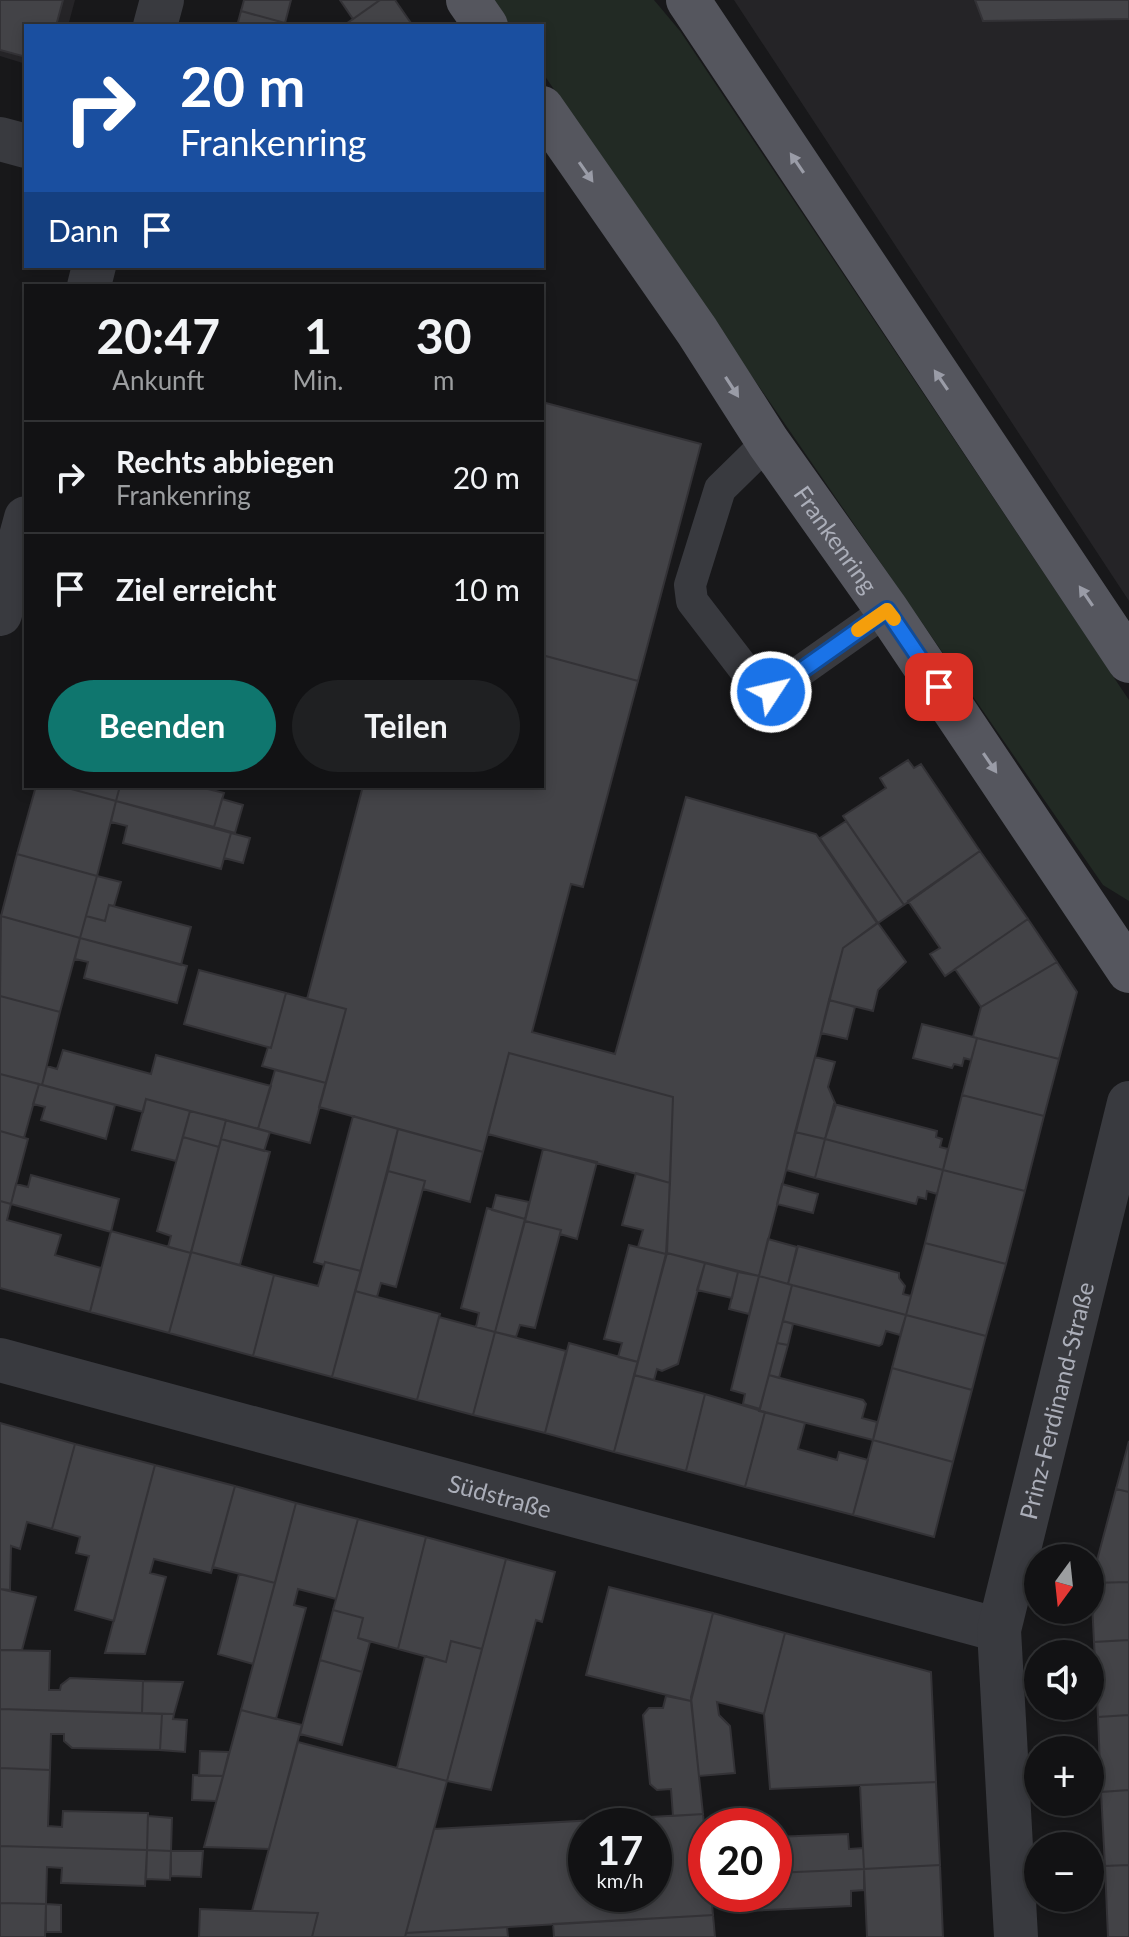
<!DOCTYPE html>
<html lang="de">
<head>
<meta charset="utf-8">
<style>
	:root { --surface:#121214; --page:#1f2022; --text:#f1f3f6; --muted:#9c9ea0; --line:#313234; --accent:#0f766e }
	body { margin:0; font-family:Lato,sans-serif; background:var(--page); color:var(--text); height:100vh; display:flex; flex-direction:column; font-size:30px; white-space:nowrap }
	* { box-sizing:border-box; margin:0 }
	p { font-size:26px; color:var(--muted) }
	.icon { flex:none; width:44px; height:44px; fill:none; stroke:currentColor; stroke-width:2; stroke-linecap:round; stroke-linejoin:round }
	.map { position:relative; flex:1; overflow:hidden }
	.side { position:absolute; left:24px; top:284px; width:520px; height:504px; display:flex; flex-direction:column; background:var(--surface); border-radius:0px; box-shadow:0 4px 12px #0003,0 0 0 2px var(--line) }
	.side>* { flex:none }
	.guide { position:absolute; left:24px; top:24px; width:520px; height:244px; border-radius:0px; box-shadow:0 4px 12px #0003,0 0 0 2px var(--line); background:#1a4fa0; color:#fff; overflow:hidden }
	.needle { width:52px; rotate:195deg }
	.controls { position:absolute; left:1024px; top:1544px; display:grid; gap:16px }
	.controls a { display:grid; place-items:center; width:80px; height:80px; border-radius:50%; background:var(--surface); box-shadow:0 4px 12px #0003,0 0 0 2px var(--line); font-size:40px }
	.speed { position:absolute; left:568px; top:1808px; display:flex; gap:16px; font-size:40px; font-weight:700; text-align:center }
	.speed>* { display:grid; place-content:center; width:104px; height:104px; border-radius:50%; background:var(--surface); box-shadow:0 4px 12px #0003,0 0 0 2px var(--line); line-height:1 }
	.speed small { font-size:20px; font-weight:400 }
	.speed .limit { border:12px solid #d22; background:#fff; color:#111 }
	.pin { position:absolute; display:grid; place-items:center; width:68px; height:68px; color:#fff; margin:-34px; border-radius:16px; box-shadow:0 4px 12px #0006 }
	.me { position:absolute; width:88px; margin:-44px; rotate:55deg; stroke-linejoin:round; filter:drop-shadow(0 0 6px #0008) }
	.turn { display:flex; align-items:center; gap:28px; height:168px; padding:0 24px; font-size:36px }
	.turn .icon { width:104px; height:104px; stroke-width:2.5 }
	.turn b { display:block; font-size:56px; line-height:68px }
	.then { display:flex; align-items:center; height:76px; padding:0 24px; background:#0003; gap:16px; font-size:30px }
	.eta { display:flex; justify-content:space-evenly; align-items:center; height:136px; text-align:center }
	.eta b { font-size:48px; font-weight:700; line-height:56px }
	.cta { display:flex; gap:16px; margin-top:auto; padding:16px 24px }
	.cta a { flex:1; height:92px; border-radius:48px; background:var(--accent); color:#fff; font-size:32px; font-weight:700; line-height:92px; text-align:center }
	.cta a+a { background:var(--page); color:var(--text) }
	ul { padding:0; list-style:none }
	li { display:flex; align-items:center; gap:24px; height:112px; padding:0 24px; border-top:2px solid var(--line) }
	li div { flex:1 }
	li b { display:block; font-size:30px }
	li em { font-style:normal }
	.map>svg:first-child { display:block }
</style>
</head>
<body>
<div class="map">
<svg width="1129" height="1937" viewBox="0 0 1129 1937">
	<rect width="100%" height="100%" fill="#18181a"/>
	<!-- built -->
	<path fill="#252427" d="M0 0H75L68 26H26V64L0 56Z
		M734 0H1129V601Z"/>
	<!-- green -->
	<path fill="#222a24" d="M492 0H654L680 31 1129 700V901L1103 885 542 72V26H510Z"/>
	<!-- building -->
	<path fill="#434347" stroke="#333236" stroke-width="2" fill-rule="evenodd" d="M0 0H63L56 26H26V57L0 50Z
		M244 0H291L285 23 241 11Z
		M340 0H380L353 19Z
		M380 0H395L413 26H343Z
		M975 0H1129V19L983 21Z
		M241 11 296 26H237Z
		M542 402 701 444 638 681 542 655Z
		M542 655 638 681 583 887 571 884 532 1032 615 1054 686 797 816 834 877 923 843 948 759 1276 667 1253 673 1097 509 1053 483 1152 319 1107 346 1009 307 999 363 786H542Z
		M908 760 914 768 921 764 980 851 904 905 843 816 886 788 880 778Z
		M36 786H60L116 801 97 876 17 854Z
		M60 786H120L116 801Z
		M120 786H196L224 793 214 827 116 801Z
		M222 799 243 805 235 833 214 827Z
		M116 801 231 833 221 869 123 843 127 826 111 822Z
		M846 821 904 905 878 923 820 838Z
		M231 833 250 838 243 863 224 858Z
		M980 851 1028 919 945 976 930 954 940 948 908 901Z
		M17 854 97 876 80 938 1 916Z
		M97 876 121 882 114 906 109 905 105 921 86 916Z
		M109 905 191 927 181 965 80 938 86 916 105 921Z
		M1 916 80 938 60 1012 0 996Z
		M1028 919 1057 962 981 1007 955 969Z
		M878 923 906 962 878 990 873 1011 829 1000 843 948Z
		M80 938 187 966 177 1003 84 978 88 962 75 959Z
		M1057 962 1077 992 1059 1059 973 1037 981 1007Z
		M199 970 286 993 271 1048 184 1024Z
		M286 993 346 1009 326 1083 262 1066 268 1047 271 1048Z
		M0 996 60 1012 42 1085 0 1074Z
		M829 1000 855 1007 847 1039 821 1033Z
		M922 1024 977 1038 971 1060 964 1058 962 1066 954 1064 952 1068 913 1058Z
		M977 1038 1059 1059 1044 1116 962 1095Z
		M63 1050 151 1074 156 1055 271 1086 258 1129 146 1099 143 1112 42 1085 47 1066 57 1069Z
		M509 1053 673 1097 670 1183 488 1134Z
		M815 1057 835 1062 828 1087 836 1105 825 1139 795 1132Z
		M275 1070 326 1083 310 1143 258 1129Z
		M0 1074 39 1084 24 1138 0 1131Z
		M39 1084 115 1105 106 1139 41 1120 45 1107 33 1104Z
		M962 1095 1044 1116 1025 1191 943 1170Z
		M146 1099 190 1111 176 1161 132 1150Z
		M834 1104 937 1131 936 1137 942 1139 940 1147 948 1149 943 1170 825 1139Z
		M190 1111 226 1120 219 1147 183 1137Z
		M353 1116 398 1129 361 1271 325 1262 324 1265 314 1262Z
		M226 1120 270 1132 264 1151 221 1139Z
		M398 1129 483 1152 470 1202 423 1189 425 1181 388 1171Z
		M0 1131 28 1139 11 1204 0 1201Z
		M795 1132 825 1139 815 1178 786 1170Z
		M183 1137 219 1147 191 1253 168 1247 171 1236 157 1231Z
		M221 1139 270 1152 240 1265 191 1252Z
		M825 1139 943 1170 937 1194 927 1191 926 1199 918 1197 916 1204 815 1178Z
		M543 1149 597 1162 577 1239 560 1234 561 1230 525 1221Z
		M943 1170 1025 1191 1006 1264 925 1243Z
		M388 1171 425 1181 396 1287 381 1283 377 1297 355 1291Z
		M636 1173 670 1183 666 1254 638 1247 643 1230 622 1225Z
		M31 1175 119 1199 111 1232 11 1204 16 1184 28 1187Z
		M782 1184 818 1194 813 1213 777 1204Z
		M496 1195 529 1202 525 1219 492 1210Z
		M0 1201 11 1204 7 1220 61 1235 55 1255 101 1268 90 1312 0 1288Z
		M487 1208 525 1219 495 1332 476 1327 479 1313 461 1308Z
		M525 1221 561 1230 535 1328 520 1325 516 1337 495 1332Z
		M111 1231 191 1253 169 1333 90 1312Z
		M768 1239 797 1247 788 1284 759 1276Z
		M925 1243 1006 1264 986 1336 906 1315Z
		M629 1245 666 1254 638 1362 618 1357 622 1343 604 1339Z
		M798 1246 899 1273V1278L905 1286 903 1294 911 1296 906 1315 788 1284Z
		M191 1252 274 1275 253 1356 169 1333Z
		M667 1253 705 1263 678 1364 662 1371 657 1369 654 1380 634 1375Z
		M325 1262 361 1271 332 1377 253 1356 274 1275 318 1286Z
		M705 1263 738 1272 732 1298 697 1290Z
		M738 1272 759 1276 749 1314 729 1309Z
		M759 1276 792 1285 760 1409 743 1404 745 1394 731 1390Z
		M792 1285 906 1315 900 1335 886 1331 882 1344 879 1346 783 1321Z
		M355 1291 440 1314 417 1400 332 1377Z
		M906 1315 986 1336 972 1390 892 1368Z
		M439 1317 495 1332 473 1415 417 1400Z
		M783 1321 793 1324 788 1345 777 1343Z
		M495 1332 566 1351 545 1433 473 1415Z
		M569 1343 638 1362 614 1452 545 1433Z
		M777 1343 788 1345 779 1378 769 1375Z
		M892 1368 972 1390 953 1462 873 1440Z
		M634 1375 705 1394 686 1471 614 1452Z
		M769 1375 863 1400 866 1404 862 1418 877 1422 873 1440 759 1411Z
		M705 1394 765 1412 745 1487 686 1471Z
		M765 1412 805 1423 798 1449 837 1460 839 1452 868 1460 853 1515 745 1487Z
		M0 1423 75 1444 52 1529 27 1522 20 1549 11 1546 10 1590 0 1589Z
		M873 1440 953 1462 934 1537 853 1515Z
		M1129 1441V1492L1116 1489Z
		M75 1444 155 1465 114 1621 75 1610 89 1556 76 1553 80 1537 52 1529Z
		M155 1465 235 1486 211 1573 154 1559 150 1573 166 1577 145 1654 105 1653Z
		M235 1486 296 1503 275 1583 213 1567Z
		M1116 1489 1129 1492V1582L1091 1583Z
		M296 1503 358 1519 336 1599 298 1589 294 1605 306 1608 276 1719 241 1710Z
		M358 1519 426 1537 398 1649 358 1638 363 1618 333 1610Z
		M426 1537 506 1559 482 1649 451 1641 446 1662 398 1649Z
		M506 1559 555 1572 542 1622 536 1620 491 1790 447 1781Z
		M239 1574 275 1583 253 1664 218 1654Z
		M1129 1582V1640L1094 1642 1091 1583Z
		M609 1587 713 1613 691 1701 586 1675Z
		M0 1589 36 1597 22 1650H0Z
		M333 1610 363 1618 358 1638 370 1642 362 1672 320 1660Z
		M713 1613 785 1633 764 1714 717 1702 719 1715 730 1726 735 1773 699 1776 691 1697Z
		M785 1633 931 1672 936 1782 770 1789 764 1714Z
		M1129 1640V1715L1098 1717 1094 1642Z
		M451 1641 482 1649 447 1781 397 1768 425 1656 446 1662Z
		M0 1650 50 1651 49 1690H60L61 1685 70 1678 143 1681 142 1713 0 1709Z
		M320 1660 362 1672 342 1745 300 1734Z
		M143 1681 183 1682 174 1714 142 1713Z
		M666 1696 691 1701 703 1814 673 1816 671 1789 657 1790 650 1784 643 1715 649 1708H663Z
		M0 1709 162 1714 160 1750 72 1748 64 1741V1734H51L50 1770 0 1768Z
		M241 1710 302 1725 269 1849 204 1847Z
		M162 1714H174L173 1719 187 1720 185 1752 160 1750Z
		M1129 1715V1790L1101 1792 1098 1717Z
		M298 1742 447 1781 405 1937H312L318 1913 252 1911Z
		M200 1751 229 1752 223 1776H199Z
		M0 1768 50 1770 48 1826 62 1827 63 1811 148 1813 147 1850 0 1846Z
		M193 1775 223 1776 216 1801 192 1800Z
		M936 1782 940 1865 864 1869 860 1785Z
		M1129 1790V1865L1105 1866 1101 1792Z
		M703 1814 706 1847V1894H711L713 1915 406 1933 434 1829ZM586 1826H654V1894H586Z
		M148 1816 172 1818 171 1851 147 1850Z
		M848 1834 849 1849 863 1848 864 1869 774 1873V1837Z
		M0 1846 147 1850 145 1886 61 1883 62 1868 47 1867 46 1904 0 1903Z
		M147 1850 171 1851 170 1880 146 1879Z
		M171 1851H203L201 1877 171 1876Z
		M940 1865 943 1937H867L864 1869Z
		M1129 1865V1937H1108L1105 1866Z
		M864 1869V1890L851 1891V1906L749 1911 748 1894H774V1873Z
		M711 1894H748V1898L711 1899Z
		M0 1903 46 1904 45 1937H0Z
		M46 1904 61 1905V1932H46Z
		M200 1909 252 1911 318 1913 312 1937H199Z
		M713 1915 715 1937H554L553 1924Z
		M507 1927 508 1937H405L406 1933Z"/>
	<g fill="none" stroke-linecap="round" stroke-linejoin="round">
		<!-- lane -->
		<path stroke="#393a3f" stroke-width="32" d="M768 442 720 489 690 585 692 601 761 691 771 692 887 610"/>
		<!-- street -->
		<g stroke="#393a3f" stroke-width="44">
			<path d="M155 26 162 0"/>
			<path d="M0 139 26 146"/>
			<path d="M89 286 94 266"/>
			<path d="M0 614 26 518"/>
			<path id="s1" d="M0 1360 999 1630"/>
			<path id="s2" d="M1016 1937 999 1630 1129 1103"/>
		</g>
		<!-- primary -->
		<g stroke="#55565e" stroke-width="44">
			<path d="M468 0 486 26"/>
			<path d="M688 0 1129 661"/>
			<path id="s3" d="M542 108 697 331 768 442 887 610 1129 971"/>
		</g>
	</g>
	<!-- one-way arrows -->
	<defs><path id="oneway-solid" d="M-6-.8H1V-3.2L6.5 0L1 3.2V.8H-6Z" transform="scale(2)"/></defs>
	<g fill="#9a9ca7">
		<use href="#oneway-solid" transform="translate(797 163) rotate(-124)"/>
		<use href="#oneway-solid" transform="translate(586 172) rotate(55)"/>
		<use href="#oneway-solid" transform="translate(941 380) rotate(-124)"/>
		<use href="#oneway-solid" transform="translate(732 387) rotate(57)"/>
		<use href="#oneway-solid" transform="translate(1086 596) rotate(-124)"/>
		<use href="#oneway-solid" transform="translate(990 763) rotate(56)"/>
	</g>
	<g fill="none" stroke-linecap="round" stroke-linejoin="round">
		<!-- route casing -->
		<g stroke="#114b97" stroke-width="20">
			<path id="route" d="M771 692 887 610 939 687"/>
		</g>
		<!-- route -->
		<use href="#route" stroke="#1a73e8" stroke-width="14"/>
		<!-- slow -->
		<path stroke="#f59e0b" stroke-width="14" d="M858 630 887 610 894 619"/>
	</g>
	<g text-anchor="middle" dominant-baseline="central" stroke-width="8" stroke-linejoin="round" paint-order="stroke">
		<!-- street labels -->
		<g font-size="24" fill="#abaeb9" stroke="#131315">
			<text stroke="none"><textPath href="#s3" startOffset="522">Frankenring</textPath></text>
			<text stroke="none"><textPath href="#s2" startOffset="544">Prinz-Ferdinand-Straße</textPath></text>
			<text stroke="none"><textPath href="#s1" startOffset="518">Südstraße</textPath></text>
		</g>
	</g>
</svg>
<div class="controls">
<a><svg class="needle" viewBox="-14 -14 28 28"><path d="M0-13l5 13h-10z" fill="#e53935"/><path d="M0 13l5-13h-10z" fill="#9c9ea0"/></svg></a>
<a><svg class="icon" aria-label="sound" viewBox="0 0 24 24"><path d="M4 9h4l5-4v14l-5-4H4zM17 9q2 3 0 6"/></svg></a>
<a>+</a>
<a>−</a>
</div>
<div class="speed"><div>17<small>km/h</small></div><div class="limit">20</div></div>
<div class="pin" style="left:939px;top:687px;background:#d93025"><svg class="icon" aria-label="arrive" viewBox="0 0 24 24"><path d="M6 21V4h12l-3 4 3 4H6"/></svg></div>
<svg class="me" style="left:771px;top:692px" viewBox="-20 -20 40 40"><circle r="17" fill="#1a73e8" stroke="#fff" stroke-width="3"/><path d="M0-11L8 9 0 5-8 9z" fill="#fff"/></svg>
<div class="guide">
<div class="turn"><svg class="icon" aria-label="right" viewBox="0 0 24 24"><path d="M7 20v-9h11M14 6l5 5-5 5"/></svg><div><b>20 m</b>Frankenring</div></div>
<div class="then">Dann<svg class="icon" aria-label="arrive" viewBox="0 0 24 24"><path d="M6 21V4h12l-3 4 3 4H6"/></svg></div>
</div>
<section class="side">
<div class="eta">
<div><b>20:47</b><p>Ankunft</p></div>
<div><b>1</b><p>Min.</p></div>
<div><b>30</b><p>m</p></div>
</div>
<ul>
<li><svg class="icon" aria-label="right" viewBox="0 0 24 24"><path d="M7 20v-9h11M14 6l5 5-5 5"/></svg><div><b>Rechts abbiegen</b><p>Frankenring</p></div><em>20 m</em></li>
<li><svg class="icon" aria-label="arrive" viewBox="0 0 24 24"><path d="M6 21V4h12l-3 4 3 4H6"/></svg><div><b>Ziel erreicht</b></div><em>10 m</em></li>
</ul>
<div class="cta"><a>Beenden</a><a>Teilen</a></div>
</section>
</div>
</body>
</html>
